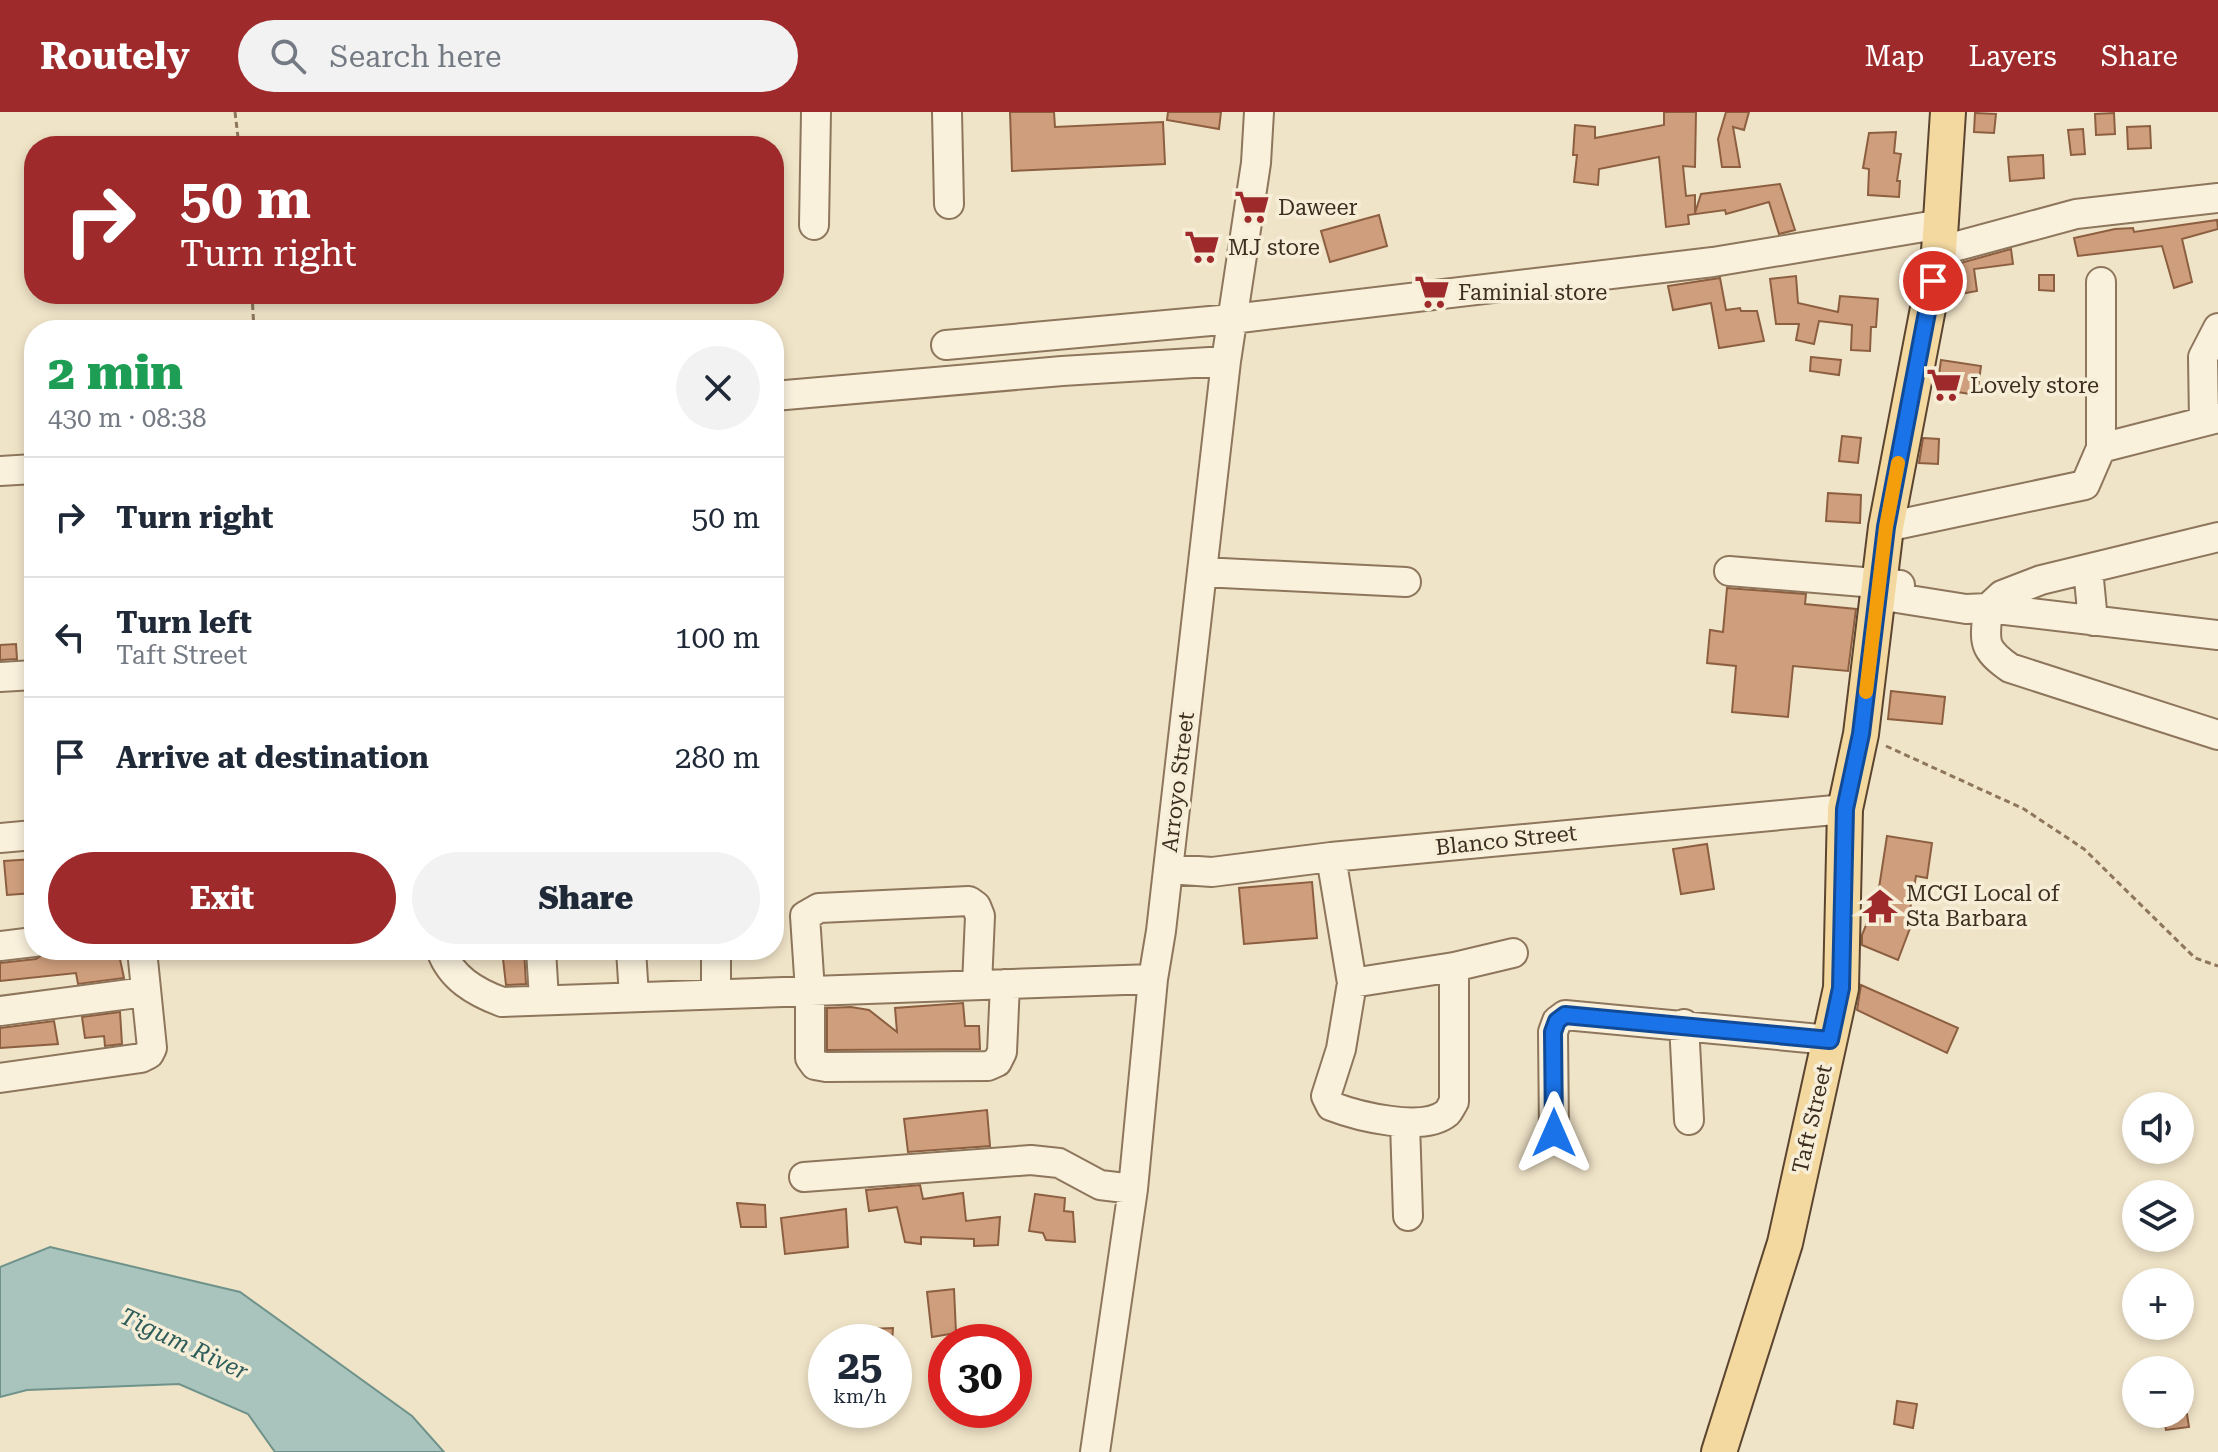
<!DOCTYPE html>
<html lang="en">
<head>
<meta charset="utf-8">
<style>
	:root { --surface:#fff; --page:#f2f2f3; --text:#1f2937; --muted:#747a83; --line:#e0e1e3; --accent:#9e2a2b }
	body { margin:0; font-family:"Roboto Serif",serif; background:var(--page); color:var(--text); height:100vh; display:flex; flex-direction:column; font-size:30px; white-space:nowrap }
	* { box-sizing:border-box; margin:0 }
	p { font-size:26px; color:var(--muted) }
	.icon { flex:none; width:44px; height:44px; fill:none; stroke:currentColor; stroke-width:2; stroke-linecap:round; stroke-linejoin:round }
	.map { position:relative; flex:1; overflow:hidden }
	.drawer { position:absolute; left:24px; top:208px; width:760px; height:640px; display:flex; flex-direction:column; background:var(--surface); border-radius:32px; box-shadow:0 4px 12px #0003 }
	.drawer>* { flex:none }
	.hud { position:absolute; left:24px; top:24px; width:760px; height:168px; border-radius:32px; box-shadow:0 4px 12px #0003; background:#9e2a2b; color:#fff; overflow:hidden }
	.controls { position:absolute; left:2122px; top:980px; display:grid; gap:16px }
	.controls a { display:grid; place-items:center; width:72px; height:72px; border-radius:50%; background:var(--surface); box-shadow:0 4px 12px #0003; font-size:40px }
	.speed { position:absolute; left:808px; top:1212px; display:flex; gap:16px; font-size:40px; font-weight:700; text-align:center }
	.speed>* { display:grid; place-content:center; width:104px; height:104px; border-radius:50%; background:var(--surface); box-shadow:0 4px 12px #0003; line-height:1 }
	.speed small { font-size:20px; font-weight:400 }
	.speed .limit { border:12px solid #d22; background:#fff; color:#111 }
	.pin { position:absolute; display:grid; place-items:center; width:68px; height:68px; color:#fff; margin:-34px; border:4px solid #fff; border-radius:50%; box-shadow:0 2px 8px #0007 }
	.me { position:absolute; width:88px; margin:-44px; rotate:0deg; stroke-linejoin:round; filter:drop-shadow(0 0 6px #0008) }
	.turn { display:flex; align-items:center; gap:28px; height:168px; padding:0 24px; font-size:36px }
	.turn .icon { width:104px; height:104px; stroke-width:2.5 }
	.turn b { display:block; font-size:56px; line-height:68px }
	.round { display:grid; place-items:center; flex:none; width:84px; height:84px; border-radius:42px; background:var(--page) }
	.summary { display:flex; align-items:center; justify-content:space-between; height:136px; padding:0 24px }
	h1 { font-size:48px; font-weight:800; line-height:60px; color:#1e9e55 }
	.cta { display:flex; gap:16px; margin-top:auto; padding:16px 24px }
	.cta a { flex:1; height:92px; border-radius:48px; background:var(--accent); color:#fff; font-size:32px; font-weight:800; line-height:92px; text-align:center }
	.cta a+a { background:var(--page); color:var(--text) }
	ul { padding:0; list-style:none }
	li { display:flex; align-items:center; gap:24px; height:120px; padding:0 24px; border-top:2px solid var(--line) }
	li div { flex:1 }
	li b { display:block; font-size:30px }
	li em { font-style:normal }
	header { display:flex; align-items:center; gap:48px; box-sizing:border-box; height:112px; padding:0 40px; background:var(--accent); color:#fff }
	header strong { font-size:38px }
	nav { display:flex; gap:44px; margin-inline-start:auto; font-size:28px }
	.search { width:560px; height:72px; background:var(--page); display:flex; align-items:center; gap:20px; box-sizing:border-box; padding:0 28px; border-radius:44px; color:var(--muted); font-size:30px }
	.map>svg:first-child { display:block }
</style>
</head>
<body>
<header>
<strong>Routely</strong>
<div class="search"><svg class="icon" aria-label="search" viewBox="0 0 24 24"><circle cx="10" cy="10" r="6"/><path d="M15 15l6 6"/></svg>Search here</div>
<nav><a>Map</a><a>Layers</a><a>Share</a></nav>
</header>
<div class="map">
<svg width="2218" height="1340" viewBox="0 0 2218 1340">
	<rect width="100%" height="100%" fill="#f0e4c8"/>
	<!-- water -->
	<path fill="#a9c4bc" stroke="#6f938a" stroke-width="2" d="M50 1135 240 1180 412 1304 444 1340H275L248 1302 179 1272 27 1278 0 1285V1155Z"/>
	<!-- building -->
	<path fill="#cf9f7d" stroke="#8d5f41" stroke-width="2" d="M1010 0H1054L1055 15 1163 10 1165 52 1012 59Z
		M1168 0H1221L1219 17 1167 8Z
		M1664 0H1696L1695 55 1683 54 1686 84 1695 83V101L1701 82 1780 72 1795 118 1779 122 1769 90 1726 102 1725 98 1688 103 1689 112 1666 115 1659 45 1599 57 1598 73 1574 70 1577 43H1573L1575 13 1595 15V26L1664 13Z
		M1726 0H1749L1744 18 1733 15 1740 55H1722L1718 27Z
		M1975 1 1996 2 1994 21 1974 20Z
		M2114 1 2115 22 2096 23 2095 2Z
		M2150 14 2151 36 2128 37 2127 15Z
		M2083 17 2085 42 2071 43 2068 18Z
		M1896 20 1894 41 1901 42 1897 69H1900L1899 85 1868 83 1869 57 1863 56 1869 21Z
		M2043 43 2044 66 2010 69 2008 45Z
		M1379 103 1387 134 1330 150 1321 119Z
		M2217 108 2218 117 2182 127 2192 170 2174 176 2162 134 2078 144 2074 126 2115 117 2133 116 2134 120Z
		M2011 137 2013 152 1974 157 1977 179 1960 182 1957 152Z
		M2039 163H2054V179L2039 178Z
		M1796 164 1798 191 1838 200 1840 184 1878 187 1876 215H1871L1870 239 1851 238 1852 213 1819 209 1814 232 1796 228 1799 212H1776L1770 167Z
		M1720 166 1726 198 1740 196 1741 199H1757L1764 229 1719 236 1711 191 1673 198 1668 174Z
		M1811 245 1841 248 1839 263 1810 259Z
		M1941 248 1981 254 1977 283 1937 277Z
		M1842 324 1861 326 1858 351 1839 349Z
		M1923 326 1939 327 1938 352 1919 351Z
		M1828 381 1861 383 1860 411 1826 409Z
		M1727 476 1806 482 1805 492 1856 497 1848 559 1793 554 1788 605 1732 600 1736 554 1707 551 1710 518 1723 520Z
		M16 532 17 547 0 548V533Z
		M1891 579 1945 585 1942 612 1888 607Z
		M1887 724 1932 731 1927 766 1916 764 1907 815 1910 816 1898 848 1862 833V823L1871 801 1875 802Z
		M1707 732 1714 777 1681 782 1673 737Z
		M34 747V781L7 783 4 749Z
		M1312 770 1317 826 1244 832 1239 776Z
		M93 838H118L124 866 78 872 76 861 0 869V851L36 847 47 840 55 839 56 842Z
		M502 838H524L526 872 506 873Z
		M1861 873 1958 916 1947 941 1857 898Z
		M963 891 965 914H979L980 937 827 938V896L851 895 869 898 897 920 895 896Z
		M120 900 122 932 105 934 104 924 85 926 82 905Z
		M54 909 58 932 0 936V916Z
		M987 998 990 1034 908 1040 904 1007Z
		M920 1073 923 1087 963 1081 966 1109 1000 1105 998 1133 974 1134V1127L921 1125V1132L905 1130 897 1095 869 1099 866 1078Z
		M1035 1082 1065 1086 1064 1099 1073 1100 1075 1130 1046 1128 1043 1121 1029 1119Z
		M737 1091 765 1093 766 1115H741Z
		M846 1097 848 1135 785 1142 781 1106Z
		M954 1177 956 1221 932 1225 927 1180Z
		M893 1216 892 1230H842L841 1218Z
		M1897 1289 1917 1292 1913 1316 1894 1312Z
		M2163 1302H2187L2189 1315 2166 1318Z"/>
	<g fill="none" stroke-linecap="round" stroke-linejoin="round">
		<!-- minor casing -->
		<g stroke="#8d765c" stroke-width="32">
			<path id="minor" d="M947 0 949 92
				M814 113 816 0
				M1939 139 2076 102 2218 86
				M946 233 1232 207 1713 150 1942 112
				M774 284 1062 259 1226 249
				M2204 309 2203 245 2218 216
				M2101 336V170
				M0 359 34 357
				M1886 415 2085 373 2101 336 2218 306
				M2218 425 2041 468 2002 483 1988 496C1985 529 1981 536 2010 556L2218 623
				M2088 457 2093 509
				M1729 459 1900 473
				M1202 460 1406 470
				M1878 483 1966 497 1988 496 2218 523
				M0 565 34 563
				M0 726 34 723
				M1331 745 1352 871 1341 937 1326 984 1331 994C1357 1004 1423 1021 1447 1001 1450 998 1451 994 1454 990V855
				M1168 757 1212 760 1331 745 1845 697
				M0 834 34 830
				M441 838C451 866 475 880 502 890L1153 867
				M541 838 544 887
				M631 838 634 884
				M1352 871 1454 855 1513 841
				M977 873 980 804 976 794 969 789 819 796 805 804 810 879V946L815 953 826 955 988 954 997 950 1002 940 1005 872
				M716 882V838
				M0 899 145 880
				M1684 912 1689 1008
				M0 966 141 946 149 942 152 936 142 838
				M1405 1011 1408 1104
				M1554 1021 1553 920 1557 909 1565 903 1830 928
				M804 1065 1031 1048 1059 1051 1100 1073 1133 1077
				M1095 1340 1133 1077 1153 867 1161 819 1226 249 1256 51 1259 0"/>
		</g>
		<!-- major casing -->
		<g stroke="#5b4430" stroke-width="38">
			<path id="major" d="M1719 1340 1785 1131 1841 876 1845 697 1861 622 1886 415 1939 139 1948 0"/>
		</g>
		<!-- path -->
		<path stroke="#8d765c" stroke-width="3" stroke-dasharray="6 4" stroke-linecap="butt" d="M235 0 239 34
			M252 182 254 218
			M1886 634 2024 697 2084 737 2195 846 2218 854"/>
		<!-- minor -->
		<use href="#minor" stroke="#faf1dc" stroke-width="28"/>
		<!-- major -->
		<use href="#major" stroke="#f3d9a0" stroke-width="34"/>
	</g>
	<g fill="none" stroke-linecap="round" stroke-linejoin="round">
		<!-- route casing -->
		<g stroke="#114b97" stroke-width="20">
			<path id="route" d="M1554 1021 1553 920 1557 909 1565 903 1830 928 1841 876 1845 697 1861 622 1886 415 1933 169"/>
		</g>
		<!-- route -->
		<use href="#route" stroke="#1a73e8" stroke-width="14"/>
		<!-- slow -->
		<path stroke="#f59e0b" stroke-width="14" d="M1866 580 1886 415 1898 351"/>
	</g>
	<!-- icons -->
	<defs>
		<g id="supermarket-bare" transform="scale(2.76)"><path d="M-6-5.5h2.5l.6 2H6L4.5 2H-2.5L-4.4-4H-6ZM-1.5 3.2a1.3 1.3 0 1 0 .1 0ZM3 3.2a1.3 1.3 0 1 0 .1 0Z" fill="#9e2a2b" stroke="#f7eed8" stroke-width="2.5" paint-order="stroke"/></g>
		<g id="temple-bare" transform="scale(2.76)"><path d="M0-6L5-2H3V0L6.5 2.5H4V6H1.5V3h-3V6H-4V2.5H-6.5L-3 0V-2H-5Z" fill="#9e2a2b" stroke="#f7eed8" stroke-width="2.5" paint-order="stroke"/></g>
	</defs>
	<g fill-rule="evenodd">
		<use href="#supermarket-bare" x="1252" y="95"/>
		<use href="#supermarket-bare" x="1202" y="135"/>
		<use href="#supermarket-bare" x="1432" y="180"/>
		<use href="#supermarket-bare" x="1944" y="273"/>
		<use href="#temple-bare" x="1880" y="794"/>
	</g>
	<g text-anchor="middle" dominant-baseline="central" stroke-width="7" stroke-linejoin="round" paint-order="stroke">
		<!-- poi labels -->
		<g font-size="22" fill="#3d2e20" stroke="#f7eed8" text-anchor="start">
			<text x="1278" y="95">Daweer</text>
			<text x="1228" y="135">MJ store</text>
			<text x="1458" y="180">Faminial store</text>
			<text x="1970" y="273">Lovely store</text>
			<text x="1906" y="781">MCGI Local of<tspan x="1906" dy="25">Sta Barbara</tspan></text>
		</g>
		<!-- street labels -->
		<g font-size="22" fill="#3d2e20" stroke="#f7eed8">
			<text transform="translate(1178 670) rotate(-83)">Arroyo Street</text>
			<text transform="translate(1506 728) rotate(-6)">Blanco Street</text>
			<text transform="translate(1812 1007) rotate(-77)">Taft Street</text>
		</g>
		<!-- water labels -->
		<g font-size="24" font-style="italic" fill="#2f5d5a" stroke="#f7eed8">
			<text transform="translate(184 1232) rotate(25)">Tigum River</text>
		</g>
	</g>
</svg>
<div class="controls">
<a><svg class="icon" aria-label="sound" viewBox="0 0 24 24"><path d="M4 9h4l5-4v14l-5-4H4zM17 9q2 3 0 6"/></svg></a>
<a><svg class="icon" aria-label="layers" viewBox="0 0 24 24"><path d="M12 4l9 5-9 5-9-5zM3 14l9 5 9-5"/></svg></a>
<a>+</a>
<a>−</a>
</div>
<div class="speed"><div>25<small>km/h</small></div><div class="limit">30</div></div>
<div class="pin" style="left:1933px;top:169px;background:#d93025"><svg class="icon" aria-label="arrive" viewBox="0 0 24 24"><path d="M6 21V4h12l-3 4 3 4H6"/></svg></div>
<svg class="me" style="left:1554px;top:1021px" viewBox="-20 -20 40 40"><path d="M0-17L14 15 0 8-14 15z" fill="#1a73e8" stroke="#fff" stroke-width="4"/></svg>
<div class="hud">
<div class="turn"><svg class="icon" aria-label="right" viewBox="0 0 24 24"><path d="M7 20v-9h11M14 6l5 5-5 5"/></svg><div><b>50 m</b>Turn right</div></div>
</div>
<section class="drawer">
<div class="summary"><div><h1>2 min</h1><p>430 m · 08:38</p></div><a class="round"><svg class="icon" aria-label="close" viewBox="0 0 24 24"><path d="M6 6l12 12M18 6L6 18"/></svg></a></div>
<ul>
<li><svg class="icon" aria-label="right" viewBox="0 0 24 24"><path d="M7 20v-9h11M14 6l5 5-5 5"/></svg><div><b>Turn right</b></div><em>50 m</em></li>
<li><svg class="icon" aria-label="left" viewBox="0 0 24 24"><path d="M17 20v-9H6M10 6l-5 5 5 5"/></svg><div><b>Turn left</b><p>Taft Street</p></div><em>100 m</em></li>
<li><svg class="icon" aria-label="arrive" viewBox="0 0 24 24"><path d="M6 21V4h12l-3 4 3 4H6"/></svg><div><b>Arrive at destination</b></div><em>280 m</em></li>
</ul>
<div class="cta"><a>Exit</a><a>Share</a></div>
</section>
</div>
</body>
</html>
